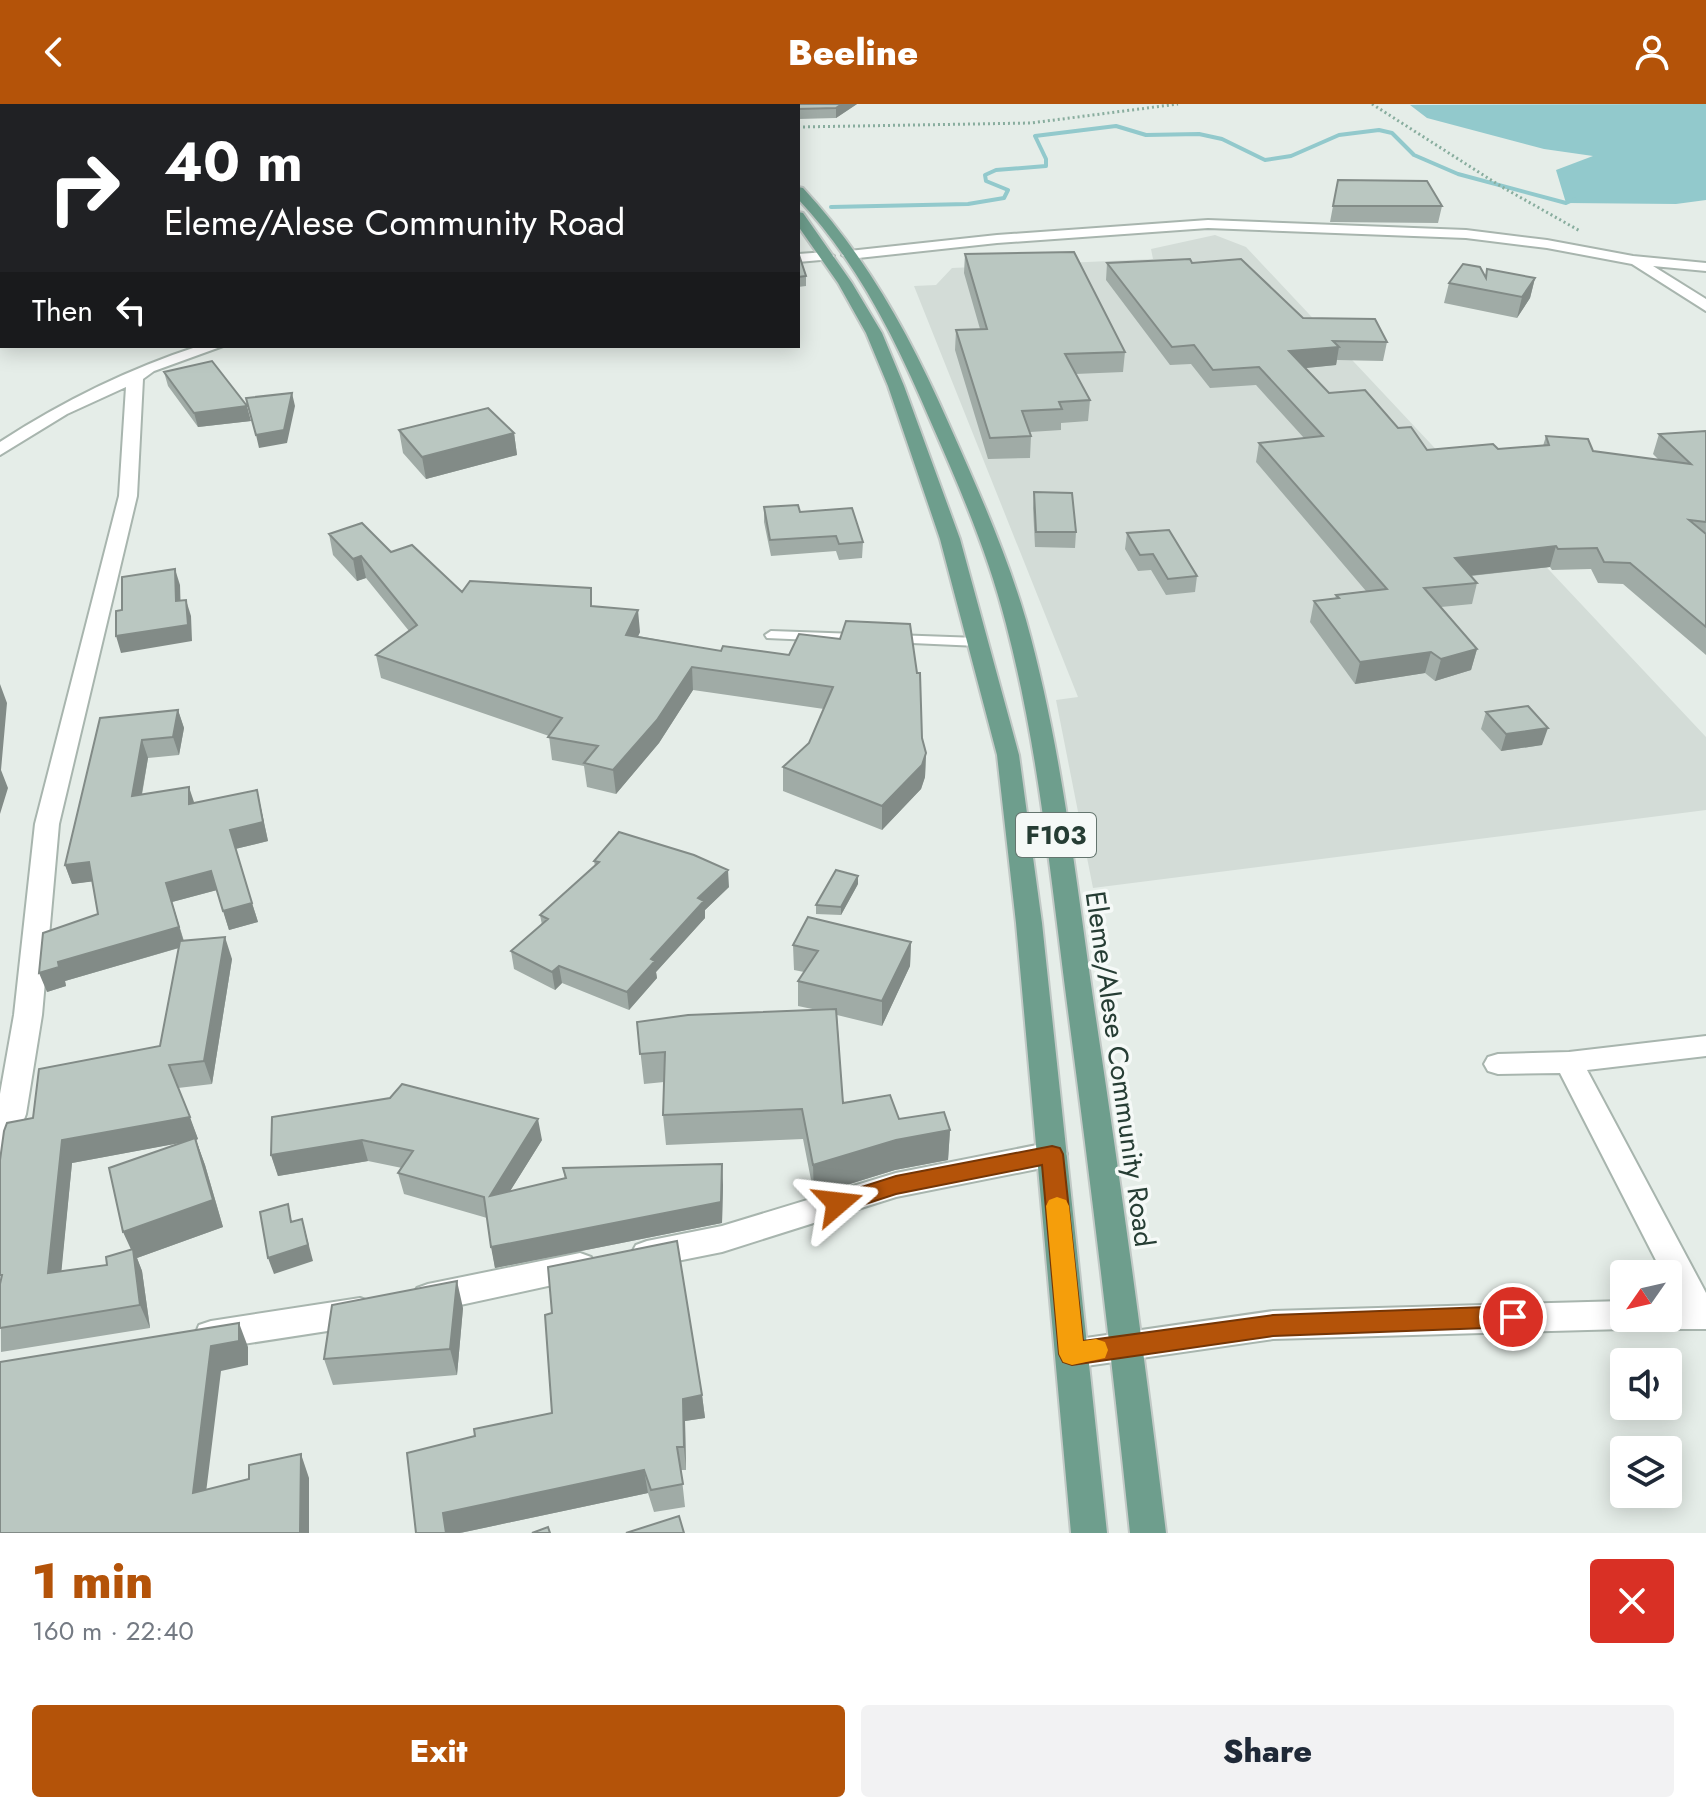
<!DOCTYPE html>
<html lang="en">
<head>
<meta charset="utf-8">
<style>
	:root { --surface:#fff; --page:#f2f2f3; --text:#1f2937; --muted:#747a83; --accent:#b45309 }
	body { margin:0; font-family:Jost,sans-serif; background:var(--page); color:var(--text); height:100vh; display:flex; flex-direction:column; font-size:30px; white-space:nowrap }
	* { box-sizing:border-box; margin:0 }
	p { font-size:26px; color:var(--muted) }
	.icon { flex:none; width:44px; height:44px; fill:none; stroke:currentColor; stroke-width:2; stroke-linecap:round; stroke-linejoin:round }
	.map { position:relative; height:1429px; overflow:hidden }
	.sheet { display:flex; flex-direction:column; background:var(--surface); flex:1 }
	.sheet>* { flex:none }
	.top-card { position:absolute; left:0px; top:0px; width:800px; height:244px; box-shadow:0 4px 20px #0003; background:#202124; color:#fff; overflow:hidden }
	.needle { width:52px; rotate:236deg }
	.tools { position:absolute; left:1610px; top:1156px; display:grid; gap:16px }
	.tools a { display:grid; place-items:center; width:72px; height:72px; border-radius:8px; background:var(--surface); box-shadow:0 4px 20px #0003; font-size:40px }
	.pin { position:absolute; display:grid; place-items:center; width:68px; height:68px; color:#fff; margin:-34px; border:4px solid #fff; border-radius:50%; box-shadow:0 2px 8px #0007 }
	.me { position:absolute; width:88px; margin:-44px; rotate:73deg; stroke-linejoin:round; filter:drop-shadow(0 0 6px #0008) }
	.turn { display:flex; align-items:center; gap:28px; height:168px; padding:0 32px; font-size:36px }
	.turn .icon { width:104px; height:104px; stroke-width:2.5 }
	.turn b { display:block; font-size:56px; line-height:68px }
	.then { display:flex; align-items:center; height:76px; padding:0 32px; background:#0003; gap:16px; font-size:30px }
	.round { display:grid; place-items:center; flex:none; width:84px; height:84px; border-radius:8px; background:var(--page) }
	.headline { display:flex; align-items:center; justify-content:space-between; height:136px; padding:0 32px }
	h1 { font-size:48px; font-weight:800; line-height:60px; color:var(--accent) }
	.action { display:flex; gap:16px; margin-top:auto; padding:16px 32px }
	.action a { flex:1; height:92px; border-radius:8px; background:var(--accent); color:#fff; font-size:32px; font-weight:800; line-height:92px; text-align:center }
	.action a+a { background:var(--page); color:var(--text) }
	header { display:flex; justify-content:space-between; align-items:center; height:104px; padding:0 32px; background:var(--accent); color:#fff; font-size:36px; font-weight:800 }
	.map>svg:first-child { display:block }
</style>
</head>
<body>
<header><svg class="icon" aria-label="back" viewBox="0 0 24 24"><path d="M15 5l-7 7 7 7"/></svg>Beeline<svg class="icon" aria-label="person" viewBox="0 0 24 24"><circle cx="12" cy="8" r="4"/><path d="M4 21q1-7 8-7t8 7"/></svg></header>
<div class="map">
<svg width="1706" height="1429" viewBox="0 0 1706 1429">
	<rect width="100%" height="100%" fill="#e5ede8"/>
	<!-- built -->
	<path fill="#d3dcd7" d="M1215 131 1246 143 1706 633V706L1093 784 1056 596 1078 593 914 182 936 181 952 164 1153 155 1151 145Z"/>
	<!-- water -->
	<path fill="#92c9cc" d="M1706 0V96L1676 100 1566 99 1556 66 1593 52 1544 45 1427 14 1410 1Z"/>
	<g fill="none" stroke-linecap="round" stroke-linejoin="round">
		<!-- stream -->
		<path stroke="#92c9cc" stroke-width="4" d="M831 103 968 100 1004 94 1008 86 986 77 985 71 996 66 1046 62V55L1035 32 1116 22 1146 31 1199 30 1222 35 1265 56 1291 52 1339 31 1379 26 1392 29 1414 51 1458 70 1566 99 1575 95"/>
		<!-- lane casing -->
		<g stroke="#a8b5ae" stroke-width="4">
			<path id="lane" d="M771 527 857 530 863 534 857 538 767 534 765 531Z
				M894 531 978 534 984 538 978 542 890 538 888 535Z"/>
		</g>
		<!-- street casing -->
		<g stroke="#a8b5ae" stroke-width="4">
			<path id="street" d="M1208 116 1466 126 1547 136 1633 152 1706 159V167L1653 162 1706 195V207L1632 160 1547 144 1466 134 1208 124 997 139 849 155 842 151 849 147 997 131Z
				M827 148 834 152 832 155 798 158V150Z
				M199 242H223L154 267 143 275 137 392 59 720 42 911 26 1010 10 1053 0 1057V990L14 911 35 720 119 392 126 283 67 310 0 351V338C63 297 128 265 199 242Z
				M1706 932V952L1587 966 1706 1189V1225H1668L1657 1221 1653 1214H1668V1197H1677L1668 1179V1170H1663L1560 969 1498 970 1488 967 1484 960 1488 953 1498 950 1569 948Z
				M1052 1038 1063 1042 1067 1050 1063 1058 1052 1062 896 1093 722 1148 647 1163 636 1159 631 1150 636 1141 647 1137 722 1122 896 1069Z
				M580 1149 591 1153 596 1162 591 1171 580 1175 428 1208 417 1204 412 1194 417 1184 428 1180Z
				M360 1194 371 1198 376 1208 371 1218 360 1222 211 1245 199 1241 195 1231 199 1221 211 1217Z
				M1624 1197V1214H1639L1635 1221 1624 1225 1273 1235 1072 1264 1060 1260 1055 1250 1060 1240 1072 1236 1273 1207Z"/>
		</g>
		<!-- primary casing -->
		<g stroke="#c2c9c6" stroke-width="4">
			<path id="primary" d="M705 0H718L719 2H707Z
				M798 83 803 84C867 153 910 232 948 318 977 383 1006 448 1026 516 1062 644 1076 777 1095 908 1121 1081 1145 1255 1166 1429H1130C1112 1255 1091 1081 1068 907 1051 777 1039 646 1006 520 988 449 959 382 930 316 896 236 858 159 798 95Z
				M798 108 803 109 852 179 882 229 904 282 960 435 1019 651 1042 819 1107 1429H1071L1016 819 997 651 940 435 888 282 866 229 838 179 798 122Z"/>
		</g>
		<!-- path -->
		<path stroke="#88ad9e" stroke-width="3" stroke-dasharray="2 3" stroke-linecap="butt" d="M1372 0 1502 83 1580 127
			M798 23 1031 19 1178 0"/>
		<!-- lane -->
		<use href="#lane" fill="#fff" fill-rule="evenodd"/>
		<!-- street -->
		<use href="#street" fill="#fff" fill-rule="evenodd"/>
		<!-- primary -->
		<use href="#primary" fill="#6e9e8d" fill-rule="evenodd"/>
	</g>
	<!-- wall -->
	<path fill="#a0aba6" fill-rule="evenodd" d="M774 0H857L836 14 798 15V2H776Z
		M1333 102H1442L1438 119 1330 118Z
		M965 150 1125 248 1123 268 1075 270 1090 296 1088 317 1061 319V326L1030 328 1031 332 1030 354 988 355 955 246 956 226 980 225 964 169Z
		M798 151 806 172V182L798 183Z
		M1107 159H1192L1303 214 1387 238 1383 257 1337 256 1336 261 1305 264 1329 289 1398 324 1427 346 1498 345 1543 342 1546 332 1593 347 1659 356 1653 350 1659 330 1706 327V551L1623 480 1598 479 1591 465 1552 466 1550 463 1471 472 1477 479 1472 500 1441 503 1477 545 1471 566 1435 577 1425 569 1355 580 1310 518 1314 497 1335 495 1336 491 1366 487 1256 358 1259 339 1304 334 1256 281 1210 284 1191 260 1170 261 1106 176Z
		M1487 165 1535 174 1530 194 1517 214 1444 199 1449 179 1486 173Z
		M164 268 251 317 198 323 168 282Z
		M399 326 514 329 517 351 426 375 403 349Z
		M1034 388 1076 428 1075 444 1035 443 1033 404Z
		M764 403 800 408 863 438 862 454 839 456 836 447 771 452 764 418Z
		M1127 429 1197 472 1195 488 1166 491 1151 466 1138 467 1125 445Z
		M329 430 391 448 462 488 593 502 640 528 638 532 721 547 789 551 922 634 926 649 925 673 921 685 882 726 783 687V663L809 639 824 605 693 586 659 639 616 690 587 683 584 662 552 656 549 632 381 574 376 551 409 527 366 474 357 477 333 451Z
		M178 606 184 624 179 651 148 654 142 691 194 699 257 686 268 737 235 745 258 818 229 826 217 786 172 798 184 837 232 855 212 980 178 984 198 1035 196 1036 205 1061 223 1123 137 1154 142 1167 150 1224 1 1248 0 1056 33 1014 160 942 179 844 65 877 66 882 47 888 98 810 93 777 72 780 65 761 100 614ZM184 1038 131 1145 107 1161 61 1167 72 1059Z
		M1486 608 1542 641 1501 647 1481 625Z
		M594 757 729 783 705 806V814L656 868 657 874 629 906 562 879 555 886 514 865 511 847 542 821 540 811 595 762Z
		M858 780 841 811 816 810V801Z
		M911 838 910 862 882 922 837 911 843 999 899 1015 950 1026 948 1056 895 1066 814 1091 803 1035 666 1041 663 1011 664 978 644 980 637 918 817 906 798 902V877L804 868 794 866 793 841Z
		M272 1013 542 1036 510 1087 565 1075 563 1064 723 1081 722 1119 495 1164 487 1114 404 1090 398 1069 402 1064 368 1057 278 1072 271 1051Z
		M463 1204 457 1271 333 1281 324 1255Z
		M702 1291 705 1314 685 1317 686 1366H681L685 1403 654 1408 648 1389 460 1429Z"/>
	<!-- shaded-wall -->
	<path fill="#828b87" d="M842 0H857L836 14V4Z
		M1535 174 1530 194 1517 214 1522 193Z
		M1339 243 1336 261 1286 266 1289 247Z
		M292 289 295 302 287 339 259 344 256 331Z
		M247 302 251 317 198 323 194 309Z
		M514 329 517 351 426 375 422 353Z
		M1556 442 1550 463 1449 474 1455 454Z
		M361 452 366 474 357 477 353 455Z
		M175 465 180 481 181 513 176 497Z
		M186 496 191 512 192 537 121 549 116 532Z
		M638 506 640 528 629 553 626 531Z
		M1477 545 1471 566 1435 577 1441 555Z
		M1431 548 1425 569 1355 580 1360 558Z
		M692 563 693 586 659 639 616 690 613 666Z
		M0 580 7 599 1 666 8 684 0 710Z
		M178 606 184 624 179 651 173 633Z
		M1548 624 1542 641 1501 647 1506 630Z
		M142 636 148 654 138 711 132 692Z
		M926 649 925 673 921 685 882 726V702Z
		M189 683 195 701 189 700Z
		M257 686 268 737 235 745 230 726Z
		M89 758 96 777 72 780 65 761Z
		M728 766 729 783 705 806V814L656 868 657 874 629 906 627 888 651 855 698 794Z
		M211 767 217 786 172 798 185 842 65 877 66 882 47 888 39 869 58 858 166 779Z
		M858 772V780L841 811V803Z
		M252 799 258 818 229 826 223 807Z
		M225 833 232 855 212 980 204 957Z
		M911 838 910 862 882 922V897Z
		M559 862 562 879 555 886 552 868Z
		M190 1013 198 1035 196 1036 205 1061 223 1123 137 1154 142 1167 150 1224 140 1201 134 1152 123 1128 196 1036 72 1059 59 1192 48 1169 62 1036Z
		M538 1015 542 1036 494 1113 490 1092Z
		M950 1026 948 1056 895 1066 814 1091 813 1061 896 1036Z
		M362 1036 368 1057 278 1072 271 1051Z
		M722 1060 723 1081 722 1119 495 1164 491 1143Z
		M302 1115 313 1157 274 1170 268 1154Z
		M457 1177 463 1204 457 1271 450 1245Z
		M239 1219 248 1243V1261L221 1267 203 1413 193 1389 211 1242Z
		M702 1291 705 1314 685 1317 686 1366 684 1343 683 1295Z
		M301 1350 309 1374V1429H300Z
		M644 1366 648 1389 460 1429H446L443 1409Z"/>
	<!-- building -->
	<path fill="#bac7c1" stroke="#828b87" stroke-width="2" d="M545 0H582L584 2H547Z
		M782 0H842L836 4 798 5V2H783Z
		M1338 76 1427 77 1442 102H1333Z
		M1074 148 1125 248 1065 250 1090 296 1059 298 1062 305 1022 307 1031 332 990 334 956 226 987 225 965 150Z
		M798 151H799L806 172 798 173Z
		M1190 155 1192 159 1241 155 1303 214 1375 215 1387 238 1333 237 1339 243 1289 247 1329 289 1365 286 1398 324 1411 323 1427 346 1493 340 1498 345 1549 341 1546 332 1588 335 1593 347 1691 360 1659 330 1706 327V418L1689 416 1706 430V523L1630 459 1604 458 1597 444 1558 445 1556 442 1455 454 1477 479 1424 484 1477 545 1441 555 1431 548 1360 558 1314 497 1339 494 1336 491 1387 485 1259 339 1323 332 1259 263 1213 266 1194 241 1172 243 1107 159Z
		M1463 160 1480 163 1486 174 1487 165 1535 174 1522 193 1449 179Z
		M212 257 247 302 194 309 164 268Z
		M292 289 284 326 256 331 246 294Z
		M488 304 514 329 422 353 399 326Z
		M1034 388 1072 389 1076 428H1036Z
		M798 401 800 408 852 404 863 438 839 440 836 432 770 436 764 403Z
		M362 419 391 448 412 441 462 488 470 477 591 484V502L638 506 626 531 721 547 723 542 789 551 799 530 840 535 846 517 910 520 917 569H920L922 634 926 649 922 661 882 702 783 663 809 639 833 583 692 563 657 616 613 666 584 659 598 642 548 633 562 614 376 551 417 521 361 452 353 455 329 430Z
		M1169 426 1197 472 1168 475 1153 450 1140 451 1127 429Z
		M175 465 176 497 186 496 188 521 116 532V507L122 506V473Z
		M1528 602 1548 624 1506 630 1486 608Z
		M178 606 173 633 142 636 132 692 189 683V700L257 686 263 718 230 726 252 799 223 807 211 767 166 779 179 823 58 858 59 863 39 869 43 829 98 810 89 758 65 761 100 614Z
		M619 728 694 751 728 766 698 794 704 797 651 855 655 857 627 888 559 862 552 868 511 847 548 815 540 811 599 758 594 757Z
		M836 766 858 772 841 803 816 801Z
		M808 813 911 838 882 897 798 877 818 847 793 841Z
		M225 833 204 957 169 961 190 1013 62 1036 48 1169 107 1161 106 1153 133 1145 140 1201 0 1224V1180L2 1171H0V1056L4 1027 7 1019 33 1014 39 965 160 942 180 837Z
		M836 905 843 999 890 991 899 1015 944 1008 950 1026 896 1036 813 1061 802 1005 663 1011 665 948 640 950 637 918 688 911Z
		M402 980 538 1015 490 1092 566 1074 563 1064 722 1060 721 1098 491 1143 484 1093 398 1069 413 1047 362 1036 271 1051 272 1013 390 994Z
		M195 1034 213 1096 123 1128 109 1064Z
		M288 1100 291 1118 302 1115 308 1141 268 1154 260 1108Z
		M677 1137 702 1291 683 1295 684 1343H677L683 1380 651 1386 644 1366 443 1409 446 1429H416L407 1349 475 1332 474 1325 552 1309 545 1211 552 1209 548 1163Z
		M457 1177 450 1245 324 1255 332 1201Z
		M239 1219V1237L211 1242 193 1389 249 1375V1361L301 1350 300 1429H0V1258Z
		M679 1412 684 1429H626Z
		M548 1423 550 1429H532Z"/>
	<!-- route -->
	<path fill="#b45309" stroke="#753606" stroke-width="2" d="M1052 1042 1060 1044 1063 1050 1083 1237 1273 1211 1513 1202 1522 1205 1525 1213 1522 1220 1513 1223 1273 1232 1072 1261 1063 1258 1059 1250 1042 1061 896 1090 838 1109 830 1106 826 1099 830 1093 896 1072Z"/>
	<!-- slow -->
	<path fill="#f59e0b" d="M1057 1093 1066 1096 1069 1102 1083 1237 1096 1235 1105 1238 1108 1246 1105 1254 1072 1261 1063 1258 1059 1250 1046 1102 1049 1096Z"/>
	<g text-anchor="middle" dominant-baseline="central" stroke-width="7" stroke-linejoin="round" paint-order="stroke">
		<!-- shield labels -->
		<rect fill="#f5f9f7" stroke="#64756e" stroke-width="2" x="1016" y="709" width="80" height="44" rx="6"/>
		<g font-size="26" font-weight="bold" fill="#263d34">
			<text x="1056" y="731">F103</text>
		</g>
		<!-- street labels -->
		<g font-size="28" fill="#263d34" stroke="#f5f9f7">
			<text transform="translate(1120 965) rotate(82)">Eleme/Alese Community Road</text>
		</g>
	</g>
</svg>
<div class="tools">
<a><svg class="needle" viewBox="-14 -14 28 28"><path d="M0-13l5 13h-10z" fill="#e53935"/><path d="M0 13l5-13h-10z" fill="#747a83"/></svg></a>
<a><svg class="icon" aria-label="sound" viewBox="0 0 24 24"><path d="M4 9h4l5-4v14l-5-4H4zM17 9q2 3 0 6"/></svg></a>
<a><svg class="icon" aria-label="layers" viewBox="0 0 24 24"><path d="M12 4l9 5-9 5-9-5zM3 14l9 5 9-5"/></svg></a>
</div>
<div class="pin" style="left:1513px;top:1213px;background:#d93025"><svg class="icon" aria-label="arrive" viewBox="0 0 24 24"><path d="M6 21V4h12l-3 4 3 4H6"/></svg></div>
<svg class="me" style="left:838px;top:1099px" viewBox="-20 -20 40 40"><path d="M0-17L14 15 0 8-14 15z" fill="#b45309" stroke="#fff" stroke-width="4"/></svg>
<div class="top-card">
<div class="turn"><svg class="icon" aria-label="right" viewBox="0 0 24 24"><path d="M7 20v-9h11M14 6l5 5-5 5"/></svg><div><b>40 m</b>Eleme/Alese Community Road</div></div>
<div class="then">Then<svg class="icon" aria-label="left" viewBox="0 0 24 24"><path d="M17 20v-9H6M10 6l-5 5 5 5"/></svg></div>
</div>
</div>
<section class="sheet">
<div class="headline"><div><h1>1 min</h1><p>160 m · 22:40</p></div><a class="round" style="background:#d93025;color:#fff"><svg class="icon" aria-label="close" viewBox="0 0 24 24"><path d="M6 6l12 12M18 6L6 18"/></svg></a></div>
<div class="action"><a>Exit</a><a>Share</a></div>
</section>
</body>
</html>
